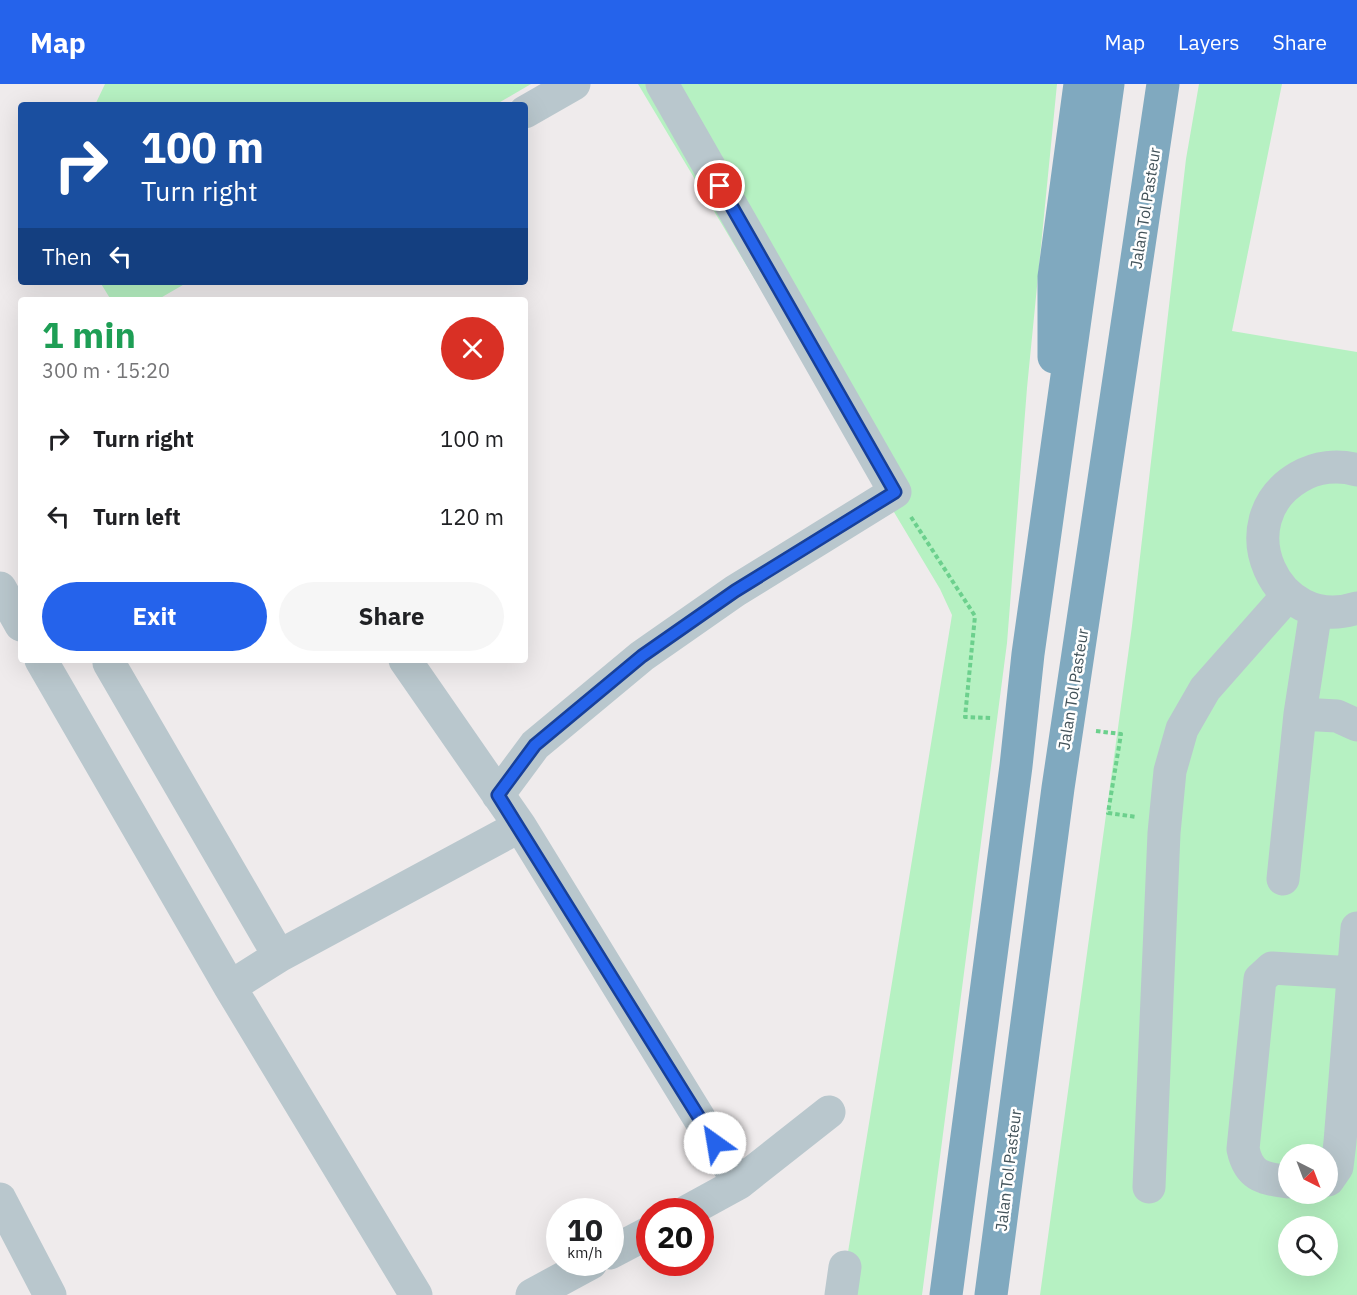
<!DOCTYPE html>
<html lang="en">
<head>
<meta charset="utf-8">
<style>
	:root { --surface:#fff; --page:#f6f6f6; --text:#202124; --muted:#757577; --accent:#2563eb }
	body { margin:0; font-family:"IBM Plex Sans",sans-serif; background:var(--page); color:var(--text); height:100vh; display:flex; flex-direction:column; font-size:22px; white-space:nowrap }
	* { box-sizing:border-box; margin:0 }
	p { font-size:20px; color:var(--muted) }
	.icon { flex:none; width:33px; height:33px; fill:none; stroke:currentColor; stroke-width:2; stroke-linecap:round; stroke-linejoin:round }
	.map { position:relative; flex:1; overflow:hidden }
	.side { position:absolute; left:18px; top:213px; width:510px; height:366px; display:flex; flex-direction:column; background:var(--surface); border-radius:6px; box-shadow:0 6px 24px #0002 }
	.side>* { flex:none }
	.hud { position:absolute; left:18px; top:18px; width:510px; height:183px; border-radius:6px; box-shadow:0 6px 24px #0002; background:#1a4fa0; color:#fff; overflow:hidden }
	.needle { width:39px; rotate:138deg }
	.buttons { position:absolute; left:1278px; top:1060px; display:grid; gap:12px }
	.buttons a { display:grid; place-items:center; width:60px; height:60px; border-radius:50%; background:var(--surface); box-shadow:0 6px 24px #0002; font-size:30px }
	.speed { position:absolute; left:546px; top:1114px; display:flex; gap:12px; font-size:30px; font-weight:700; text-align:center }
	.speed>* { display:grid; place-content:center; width:78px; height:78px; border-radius:50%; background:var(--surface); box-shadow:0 6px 24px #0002; line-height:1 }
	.speed small { font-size:15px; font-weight:400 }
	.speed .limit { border:9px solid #d22; background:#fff; color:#111 }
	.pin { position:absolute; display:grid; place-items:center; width:51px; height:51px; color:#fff; margin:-26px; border:3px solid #fff; border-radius:50%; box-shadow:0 2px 6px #0007 }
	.me { position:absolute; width:66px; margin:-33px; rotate:328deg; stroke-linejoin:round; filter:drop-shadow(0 0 4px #0008) }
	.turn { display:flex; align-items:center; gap:21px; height:126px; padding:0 24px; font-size:27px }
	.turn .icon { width:78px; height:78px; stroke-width:2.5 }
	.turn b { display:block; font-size:42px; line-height:51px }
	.then { display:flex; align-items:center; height:57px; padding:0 24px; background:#0003; gap:12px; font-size:22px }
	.round { display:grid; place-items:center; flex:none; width:63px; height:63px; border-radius:32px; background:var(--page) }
	.head { display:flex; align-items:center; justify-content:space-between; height:102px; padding:0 24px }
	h1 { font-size:36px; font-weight:700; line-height:45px; color:#1e9e55 }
	.button { display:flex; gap:12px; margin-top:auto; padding:12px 24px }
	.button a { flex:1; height:69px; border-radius:36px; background:var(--accent); color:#fff; font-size:24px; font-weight:700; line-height:69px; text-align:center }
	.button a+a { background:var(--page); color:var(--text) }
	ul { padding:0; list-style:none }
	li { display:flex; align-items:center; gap:18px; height:78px; padding:0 24px }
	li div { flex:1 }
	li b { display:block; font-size:22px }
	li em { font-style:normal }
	header { display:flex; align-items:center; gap:36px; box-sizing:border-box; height:84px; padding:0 30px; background:var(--accent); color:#fff }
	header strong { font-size:28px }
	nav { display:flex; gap:33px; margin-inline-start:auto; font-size:21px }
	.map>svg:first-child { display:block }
</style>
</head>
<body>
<header>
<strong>Map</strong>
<nav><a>Map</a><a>Layers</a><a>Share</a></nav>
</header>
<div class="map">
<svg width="1357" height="1211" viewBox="0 0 1357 1211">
	<rect width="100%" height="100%" fill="#efebec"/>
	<!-- green -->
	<path fill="#b6f1c2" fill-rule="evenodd" d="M105 0H531L495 21H95Z
		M638 0H1057L1027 304 1007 559 922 1211H841L952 531 940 505Z
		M1199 0H1282L1232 247 1357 268V1211H1040L1132 542 1186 75ZM1288 1071H1328V1110H1288ZM1288 1143H1328V1182H1288Z
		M100 198H188L157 216H111Z"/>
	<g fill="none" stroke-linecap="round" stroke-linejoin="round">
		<!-- path -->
		<path stroke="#6cd08d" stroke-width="4" stroke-dasharray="4.5 3" stroke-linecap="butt" d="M911 433 975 532 965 633 991 634
			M1096 647 1121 650 1108 729 1137 733"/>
		<!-- minor -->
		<path stroke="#b9c7cd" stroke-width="33" d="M525 28 574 0
			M1357 386C1338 380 1316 383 1299 393 1225 436 1275 551 1357 524
			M0 504 21 541
			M41 576 230 903 416 1211
			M110 576 109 579 279 872 230 903
			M405 576 520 742 739 1099
			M1300 630 1337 632 1357 641
			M498 711 535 661 642 572 735 507 895 408 662 0
			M1283 795 1300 630 1316 526
			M279 872 520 742
			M1328 1096 1337 1083 1340 1058 1357 844
			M1288 1098C1263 1094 1249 1093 1243 1065L1260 895 1272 884 1353 889
			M1149 1103 1164 749 1170 687 1182 645 1205 605 1288 511
			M0 1115 50 1211
			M686 1128 739 1099 829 1028
			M610 1169 650 1148
			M532 1211 591 1179
			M841 1211 845 1183"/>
		<!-- highway -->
		<path stroke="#80a9bf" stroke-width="33" d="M1054 273V193L1080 0
			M946 1211 1016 682 1028 570 1108 0
			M991 1211 1058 704 1163 0"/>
	</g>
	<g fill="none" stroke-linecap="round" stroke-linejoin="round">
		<!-- route casing -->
		<g stroke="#184099" stroke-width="15">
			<path id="route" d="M715 1059 498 711 535 661 642 572 735 507 895 408 720 102"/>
		</g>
		<!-- route -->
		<use href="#route" stroke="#2563eb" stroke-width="10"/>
	</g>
	<g text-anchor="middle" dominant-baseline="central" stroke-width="5" stroke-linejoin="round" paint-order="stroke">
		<!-- street labels -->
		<g font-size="16" fill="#43535a" stroke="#fff">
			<text transform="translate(1145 124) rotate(-81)">Jalan Tol Pasteur</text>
			<text transform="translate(1073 605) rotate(-81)">Jalan Tol Pasteur</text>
			<text transform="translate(1008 1086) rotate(-83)">Jalan Tol Pasteur</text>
		</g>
	</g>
</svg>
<div class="buttons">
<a><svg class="needle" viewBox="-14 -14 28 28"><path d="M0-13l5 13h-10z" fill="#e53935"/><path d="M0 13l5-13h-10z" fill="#757577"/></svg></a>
<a><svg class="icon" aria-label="search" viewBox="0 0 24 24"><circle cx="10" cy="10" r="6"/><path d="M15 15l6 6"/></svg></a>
</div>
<div class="speed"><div>10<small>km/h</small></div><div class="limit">20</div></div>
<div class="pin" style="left:720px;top:102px;background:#d93025"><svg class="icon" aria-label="arrive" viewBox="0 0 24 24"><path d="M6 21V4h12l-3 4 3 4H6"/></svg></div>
<svg class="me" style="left:715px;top:1059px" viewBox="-20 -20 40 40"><circle r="19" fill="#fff"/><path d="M0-13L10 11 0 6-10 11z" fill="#2563eb"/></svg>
<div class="hud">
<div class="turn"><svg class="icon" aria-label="right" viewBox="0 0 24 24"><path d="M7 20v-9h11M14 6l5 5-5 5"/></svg><div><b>100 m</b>Turn right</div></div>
<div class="then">Then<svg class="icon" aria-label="left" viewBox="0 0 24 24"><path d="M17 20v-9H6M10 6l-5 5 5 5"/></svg></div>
</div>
<section class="side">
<div class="head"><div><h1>1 min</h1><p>300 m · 15:20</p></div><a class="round" style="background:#d93025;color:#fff"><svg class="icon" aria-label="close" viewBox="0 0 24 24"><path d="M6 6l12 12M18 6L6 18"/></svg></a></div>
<ul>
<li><svg class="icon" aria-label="right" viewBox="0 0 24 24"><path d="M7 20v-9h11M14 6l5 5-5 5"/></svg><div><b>Turn right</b></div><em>100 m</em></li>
<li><svg class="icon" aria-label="left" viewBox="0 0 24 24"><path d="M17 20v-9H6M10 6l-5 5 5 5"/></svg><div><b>Turn left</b></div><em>120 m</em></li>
</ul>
<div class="button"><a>Exit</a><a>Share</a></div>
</section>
</div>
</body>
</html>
